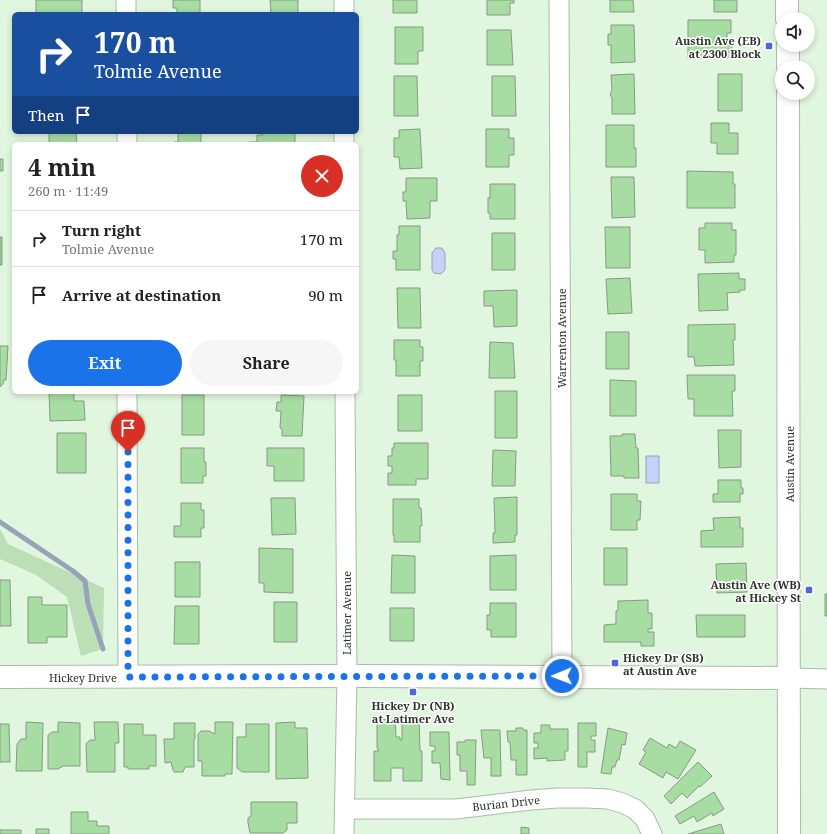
<!DOCTYPE html>
<html lang="en">
<head>
<meta charset="utf-8">
<style>
	:root { --surface:#fff; --page:#f6f6f6; --text:#222; --muted:#767676; --line:#e0e0e0; --accent:#1a73e8 }
	body { margin:0; font-family:"Noto Serif",serif; background:var(--page); color:var(--text); height:100vh; display:flex; flex-direction:column; font-size:15px; white-space:nowrap }
	* { box-sizing:border-box; margin:0 }
	p { font-size:13px; color:var(--muted) }
	.icon { flex:none; width:22px; height:22px; fill:none; stroke:currentColor; stroke-width:2; stroke-linecap:round; stroke-linejoin:round }
	.map { position:relative; flex:1; overflow:hidden }
	.panel { position:absolute; left:12px; top:142px; width:347px; height:252px; display:flex; flex-direction:column; background:var(--surface); border-radius:6px; box-shadow:0 2px 6px #0003 }
	.panel>* { flex:none }
	.hud { position:absolute; left:12px; top:12px; width:347px; height:122px; border-radius:6px; box-shadow:0 2px 6px #0003; background:#1a4fa0; color:#fff; overflow:hidden }
	.tools { position:absolute; left:775px; top:12px; display:grid; gap:8px }
	.tools a { display:grid; place-items:center; width:40px; height:40px; border-radius:50%; background:var(--surface); box-shadow:0 2px 6px #0003; font-size:20px }
	.pin { position:absolute; display:grid; place-items:center; width:34px; height:34px; color:#fff; margin:-41px -17px; border-radius:50% 50% 50% 0; rotate:-45deg; box-shadow:0 0 4px #0007 }
	.pin .icon { rotate:45deg }
	.me { position:absolute; width:44px; margin:-22px; rotate:269deg; stroke-linejoin:round; filter:drop-shadow(0 0 3px #0008) }
	.turn { display:flex; align-items:center; gap:14px; height:84px; padding:0 16px; font-size:18px }
	.turn .icon { width:52px; height:52px; stroke-width:2.5 }
	.turn b { display:block; font-size:28px; line-height:34px }
	.then { display:flex; align-items:center; height:38px; padding:0 16px; background:#0003; gap:8px; font-size:15px }
	.round { display:grid; place-items:center; flex:none; width:42px; height:42px; border-radius:21px; background:var(--page) }
	.head { display:flex; align-items:center; justify-content:space-between; height:68px; padding:0 16px }
	h1 { font-size:24px; font-weight:700; line-height:30px }
	.cta { display:flex; gap:8px; margin-top:auto; padding:8px 16px }
	.cta a { flex:1; height:46px; border-radius:24px; background:var(--accent); color:#fff; font-size:16px; font-weight:700; line-height:46px; text-align:center }
	.cta a+a { background:var(--page); color:var(--text) }
	ul { padding:0; list-style:none }
	li { display:flex; align-items:center; gap:12px; height:56px; padding:0 16px; border-top:1px solid var(--line) }
	li div { flex:1 }
	li b { display:block; font-size:15px }
	li em { font-style:normal }
	.map>svg:first-child { display:block }
</style>
</head>
<body>
<div class="map">
<svg width="827" height="834" viewBox="0 0 827 834">
	<rect width="100%" height="100%" fill="#e1f6de"/>
	<!-- green -->
	<path fill="#bcdfb8" d="M0 529 8 544 104 588 103 649 81 656 67 597 36 575 0 559Z"/>
	<!-- water -->
	<path fill="#c5d1f9" stroke="#97a2bb" d="M436 248H442L445 253V270L441 274 434 273 432 270V253Z
		M646 456H659V483H646Z"/>
	<g fill="none" stroke-linecap="round" stroke-linejoin="round">
		<!-- stream -->
		<path stroke="#97a2bb" stroke-width="5" d="M0 522 73 571 85 581 88 604 103 649"/>
	</g>
	<!-- building -->
	<path fill="#a7dca2" stroke="#879b85" d="M36 0H82V14H36Z
		M173 0H200V14H177V8H173Z
		M270 0H298V14H271Z
		M393 0H417V13H393Z
		M487 0H514V3H510V15H487Z
		M610 0H633L634 12H610Z
		M714 0H737V12H714Z
		M688 20H731V33H727V39H732V52H728V58H688Z
		M611 25H634L635 62 611 63V45H608V34H611Z
		M395 27H423V51H418V64H395Z
		M487 30H511L513 65H487Z
		M634 74 635 114H612V98L610 95 612 90 611 75Z
		M718 74H742V111H718Z
		M394 76H417L418 116H394Z
		M492 76H515L516 116H492Z
		M711 123H729V133H738V154H717V143H711Z
		M606 125H634V148H636V167H606Z
		M420 129 422 168 400 169 399 157H394V138H399V130Z
		M486 129H509V138H514V155H509V167H486Z
		M49 132H75V134H76L77 144H49Z
		M201 132V144H174V142H178V133Z
		M263 132H295V143L249 144V142H257V135H263Z
		M0 159H3V171H0Z
		M687 171 733 172V184H735V208H687Z
		M611 177H634L635 217 612 218Z
		M406 178H437V201H430V218L407 219 406 201H403V192H406Z
		M490 184H515V219H490V213H488V198H490Z
		M705 223H732V230H736V255H734V262L705 263V250H699V228H705Z
		M399 226H420V270H396V259H393V251H397V235H399Z
		M605 227H630V268H606Z
		M492 233H515V270H492Z
		M0 237H2V265H0Z
		M739 273V279H745V290H740V292L727 293 728 310 699 311 698 274Z
		M630 278 632 313 608 314 606 279Z
		M397 288H420L421 328H398Z
		M517 290V326L494 327 493 306H484V291Z
		M735 324V340H733L734 365 695 366 694 357H688V325Z
		M606 332H629V369H606Z
		M394 340H420V347H423V361H420V376H396V360H394Z
		M490 342 513 343 515 378H489Z
		M0 346H8L6 380H4L3 384 0 387Z
		M687 375H735V391H732L733 416H694V399H688Z
		M610 380 636 381V416H610Z
		M495 391H517V438H495Z
		M49 392H74V401H84L85 420 50 421Z
		M182 395H204V435H182Z
		M281 395 304 396 302 436H282V429L280 428 281 411H276L277 402H281Z
		M398 395H422V431H398Z
		M718 430H741V467L719 468Z
		M57 433H86V473H57Z
		M622 434H635L636 448H638L639 478H624V476H611L610 436H622Z
		M394 443H428V479H416V485H388V473H392V466H388V456H392V448H394Z
		M181 448H204V462H206V476H203V483H181Z
		M267 448H304V481H274V466H267Z
		M493 450 516 451 515 486H492Z
		M718 480H741V488H743V494H740V502H713V494H718Z
		M611 494H637V501H641L640 520H637V530H611Z
		M517 497V535H515V542L493 543V533H495L494 498Z
		M271 498H295L296 534 272 535Z
		M393 499H419V508H421L422 526H420V542H394V535H393Z
		M181 503H201V510H204V528H201V537H174V526H181Z
		M740 517V528H743V547H701V531L714 530 713 518Z
		M259 548 293 549V593L264 592V583H259Z
		M604 548H627V585H604Z
		M392 555 415 556V593H391Z
		M516 555V590H490V556Z
		M175 562H200V597H175Z
		M746 563 747 592 717 593 716 564Z
		M0 580H10L11 626H0Z
		M825 594H827V616H825Z
		M28 597H42V605H67V637H47V643H28Z
		M648 600V613H652V629H648V632H654V646H641V642H604V625L616 624V611L618 610V601Z
		M274 602H297V642H274Z
		M490 603H516V637H491V630H487V615H490Z
		M175 606H199V644H174Z
		M390 608H414V641H390Z
		M696 615H745V637H697Z
		M395 719 396 737H400V740H402V721L419 720 420 751H422V781H403V768H391V781H374V751H379L377 748V720Z
		M26 722 43 723 42 771H16L17 744 21 739H26Z
		M58 722 80 723V766H63L58 769H48V735L52 732H58Z
		M94 722H118L119 743H115V772H87L86 744 90 740H95Z
		M215 722H233L232 774H225V776H202V761H198V734L201 731H209L215 734Z
		M295 722V728H307L308 778 276 779V723Z
		M174 723H195V739H194V767H185L183 772H174L173 770 171 762 165 763 164 739H174Z
		M578 723H596V736H591V740H595V752H587V767H578Z
		M0 724H9L10 762H0Z
		M124 724H143V735H156V766H149V769H128V767H124Z
		M246 724H269V772H242L237 768V737H246Z
		M541 725H550V729H568V751H565V760L547 761V758L534 759V748H538V743H534V733H541Z
		M516 728H523V730H527V775H516V760H511L510 742H508L507 731H516Z
		M608 728 627 733 625 745 622 744 619 760H617L615 767H612L611 774 601 773Z
		M481 730H500L501 776H491V758H484Z
		M430 732H449L450 780 441 779 440 763H432V751H435V746H430Z
		M650 738 667 748 669 744 676 748 680 741 696 750 678 779 666 772 663 778 639 764 646 752 643 750Z
		M465 740H476L475 785H467V771H460V755H457V742H465Z
		M698 762 712 776 700 787 699 786 687 798 682 793 671 804 664 796Z
		M714 792 724 809 713 816 712 813 697 822 694 816 680 824 675 816Z
		M251 802H297V823H287V830L283 833H250L248 823V818L251 816Z
		M71 812H88V821H97V826H109V834H71Z
		M721 824 724 834H688Z
		M521 827 529 828V834H521Z
		M36 829H49V834H36Z
		M0 830H21V834H0Z"/>
	<g fill="none" stroke-linecap="round" stroke-linejoin="round">
		<!-- minor casing -->
		<g stroke="#a8bda6" stroke-width="21">
			<path id="minor" d="M126 0V14
				M344 0V14
				M559 0 562 677
				M127 132V144
				M344 132V144
				M127 392 128 677
				M790 678 827 679
				M345 809H456L531 800 557 798H586L608 799 622 803 635 809 645 819 652 834
				M344 834 347 676 345 392"/>
		</g>
		<!-- tertiary casing -->
		<g stroke="#a8bda6" stroke-width="24">
			<path id="tertiary" d="M0 677 364 676 790 678"/>
		</g>
		<!-- secondary casing -->
		<g stroke="#a8bda6" stroke-width="24">
			<path id="secondary" d="M787 0V19
				M788 45V67
				M788 93 789 834"/>
		</g>
		<!-- minor -->
		<use href="#minor" stroke="#fff" stroke-width="19"/>
		<!-- tertiary -->
		<use href="#tertiary" stroke="#fff" stroke-width="22"/>
		<!-- secondary -->
		<use href="#secondary" stroke="#fff" stroke-width="22"/>
	</g>
	<g fill="none" stroke-linecap="round" stroke-linejoin="round">
		<!-- route -->
		<path stroke="#1a73e8" stroke-width="7" stroke-dasharray="0 12.6" d="M128 452V677L562 676"/>
	</g>
	<!-- markers -->
	<g fill="#5266dc" stroke="#fff" stroke-width="1.5">
		<rect x="765" y="42" width="8" height="8" rx="2"/>
		<rect x="805" y="586" width="8" height="8" rx="2"/>
		<rect x="611" y="659" width="8" height="8" rx="2"/>
		<rect x="409" y="688" width="8" height="8" rx="2"/>
	</g>
	<g text-anchor="middle" dominant-baseline="central" stroke-width="3" stroke-linejoin="round" paint-order="stroke">
		<!-- poi labels -->
		<g font-size="11" font-weight="bold" fill="#2c342b" stroke="#fff" text-anchor="end">
			<text x="761" y="40">Austin Ave (EB)<tspan x="761" dy="13">at 2300 Block</tspan></text>
			<text x="801" y="584">Austin Ave (WB)<tspan x="801" dy="13">at Hickey St</tspan></text>
			<text x="623" y="657" text-anchor="start">Hickey Dr (SB)<tspan x="623" dy="13">at Austin Ave</tspan></text>
			<text x="413" y="705" text-anchor="middle">Hickey Dr (NB)<tspan x="413" dy="13">at Latimer Ave</tspan></text>
		</g>
		<!-- street labels -->
		<g font-size="11" fill="#2c342b" stroke="#fff">
			<text transform="translate(561 338) rotate(-90)">Warrenton Avenue</text>
			<text transform="translate(789 464) rotate(-90)">Austin Avenue</text>
			<text transform="translate(346 613) rotate(-90)">Latimer Avenue</text>
			<text x="83" y="677">Hickey Drive</text>
			<text transform="translate(506 803) rotate(-6)">Burian Drive</text>
		</g>
	</g>
</svg>
<div class="tools">
<a><svg class="icon" aria-label="sound" viewBox="0 0 24 24"><path d="M4 9h4l5-4v14l-5-4H4zM17 9q2 3 0 6"/></svg></a>
<a><svg class="icon" aria-label="search" viewBox="0 0 24 24"><circle cx="10" cy="10" r="6"/><path d="M15 15l6 6"/></svg></a>
</div>
<div class="pin" style="left:128px;top:452px;background:#d93025"><svg class="icon" aria-label="arrive" viewBox="0 0 24 24"><path d="M6 21V4h12l-3 4 3 4H6"/></svg></div>
<svg class="me" style="left:562px;top:676px" viewBox="-20 -20 40 40"><circle r="17" fill="#1a73e8" stroke="#fff" stroke-width="3"/><path d="M0-11L8 9 0 5-8 9z" fill="#fff"/></svg>
<div class="hud">
<div class="turn"><svg class="icon" aria-label="right" viewBox="0 0 24 24"><path d="M7 20v-9h11M14 6l5 5-5 5"/></svg><div><b>170 m</b>Tolmie Avenue</div></div>
<div class="then">Then<svg class="icon" aria-label="arrive" viewBox="0 0 24 24"><path d="M6 21V4h12l-3 4 3 4H6"/></svg></div>
</div>
<section class="panel">
<div class="head"><div><h1>4 min</h1><p>260 m · 11:49</p></div><a class="round" style="background:#d93025;color:#fff"><svg class="icon" aria-label="close" viewBox="0 0 24 24"><path d="M6 6l12 12M18 6L6 18"/></svg></a></div>
<ul>
<li><svg class="icon" aria-label="right" viewBox="0 0 24 24"><path d="M7 20v-9h11M14 6l5 5-5 5"/></svg><div><b>Turn right</b><p>Tolmie Avenue</p></div><em>170 m</em></li>
<li><svg class="icon" aria-label="arrive" viewBox="0 0 24 24"><path d="M6 21V4h12l-3 4 3 4H6"/></svg><div><b>Arrive at destination</b></div><em>90 m</em></li>
</ul>
<div class="cta"><a>Exit</a><a>Share</a></div>
</section>
</div>
</body>
</html>
